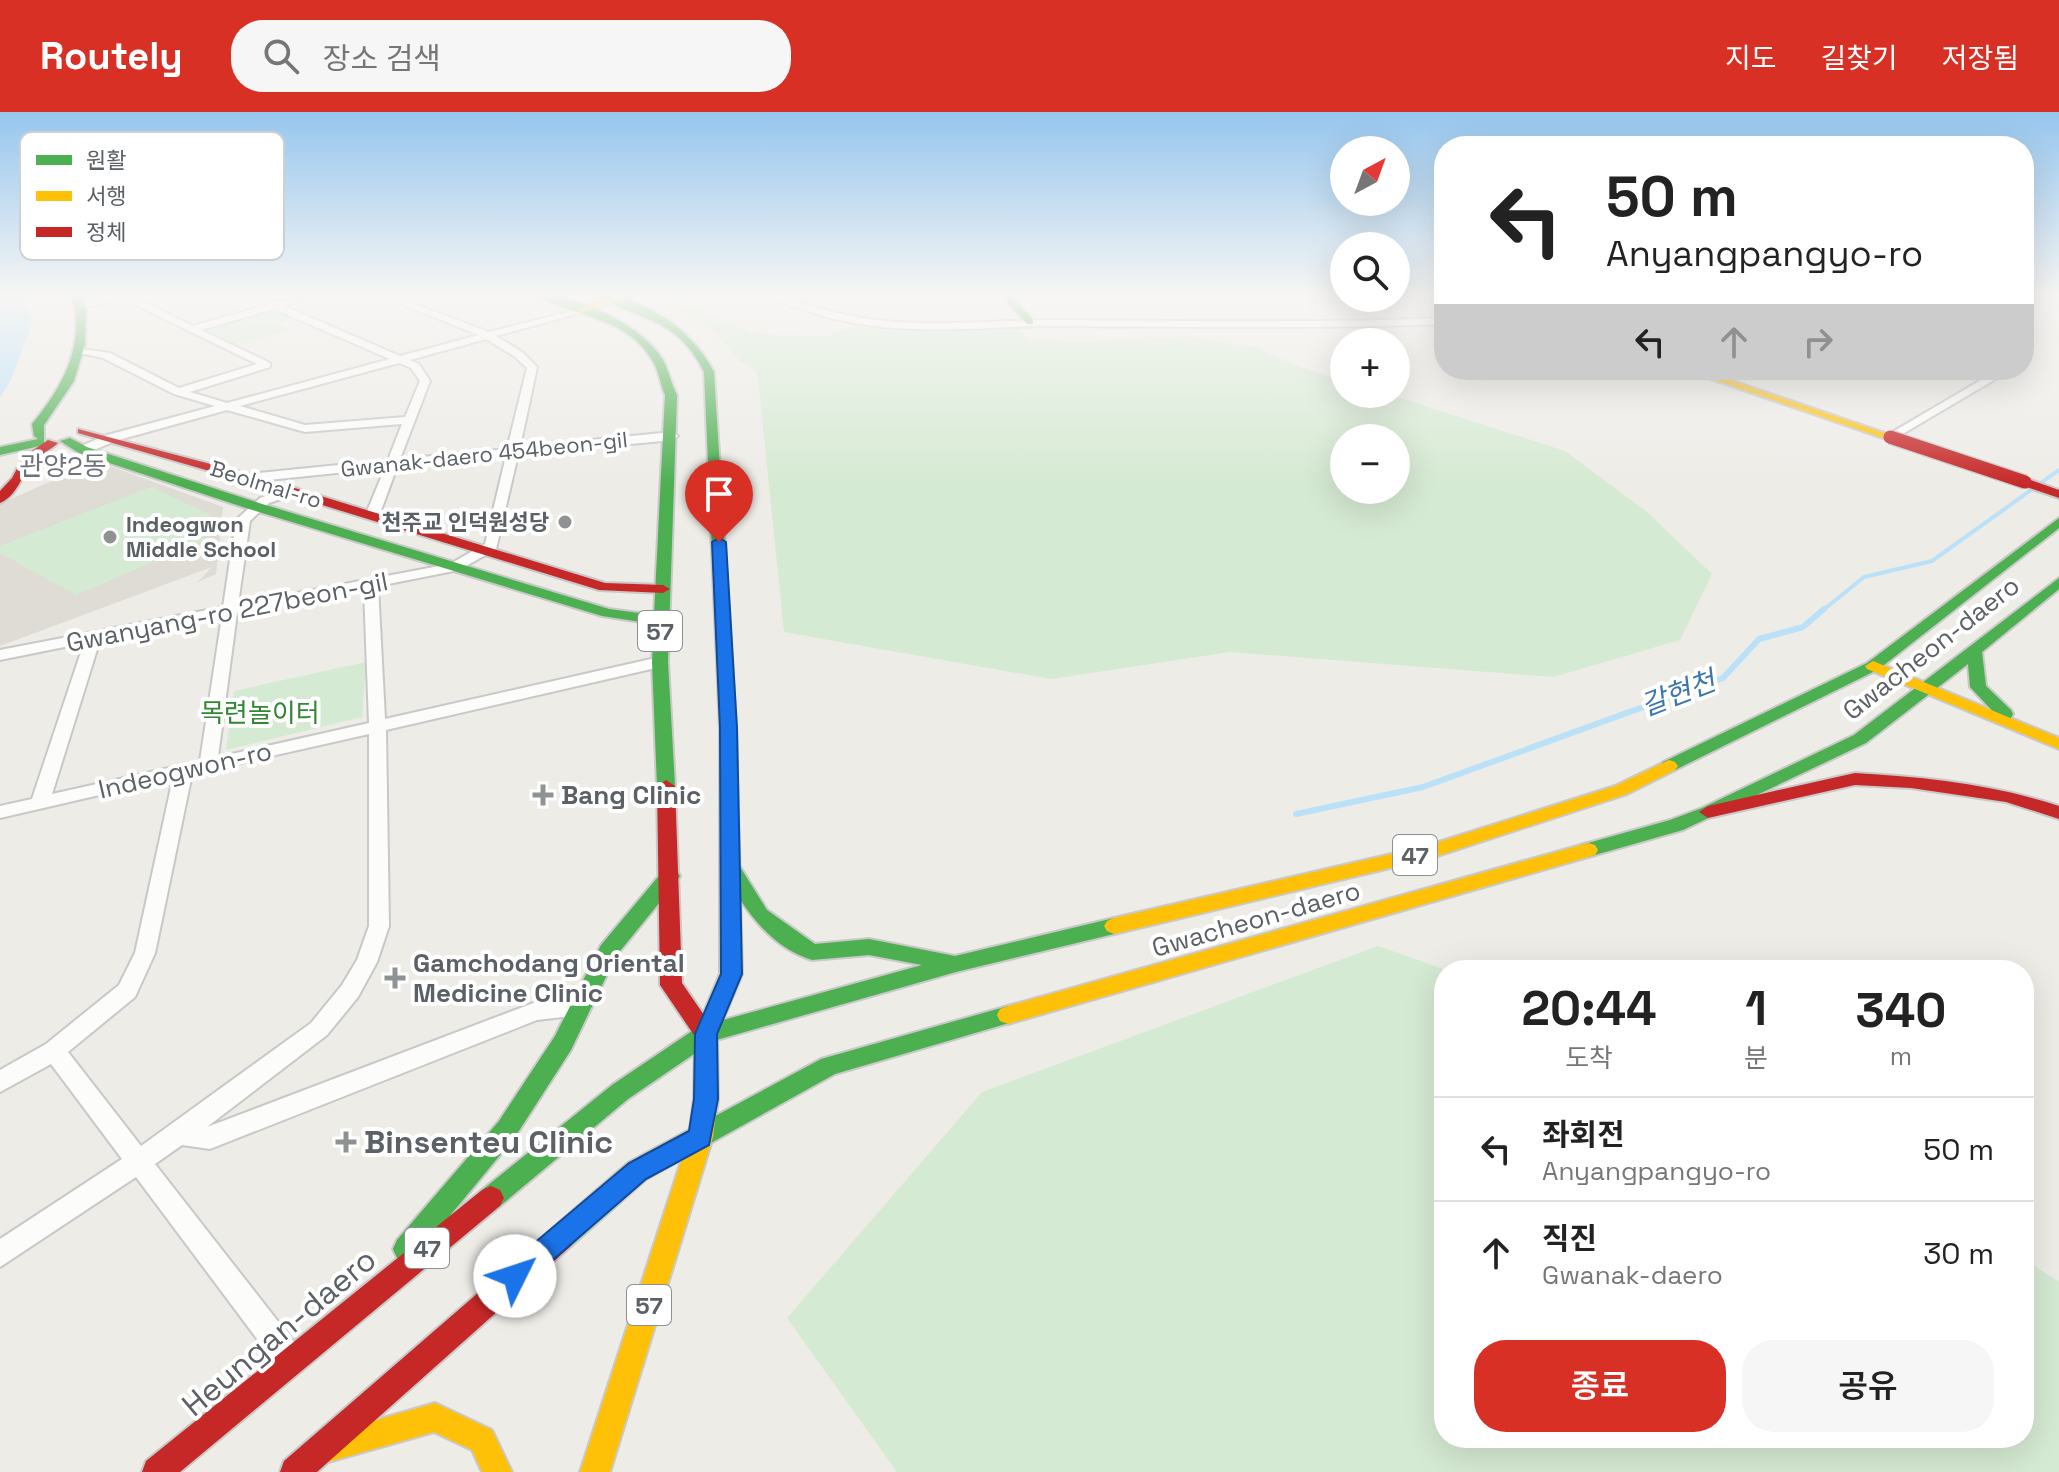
<!DOCTYPE html>
<html lang="ko">
<head>
<meta charset="utf-8">
<style>
	:root { --surface:#fff; --page:#f6f6f6; --text:#222; --muted:#767676; --line:#e0e0e0; --accent:#d93025 }
	body { margin:0; font-family:"Space Grotesk","Noto Sans KR",sans-serif; background:var(--page); color:var(--text); height:100vh; display:flex; flex-direction:column; font-size:30px; white-space:nowrap }
	* { box-sizing:border-box; margin:0 }
	p { font-size:26px; color:var(--muted) }
	.icon { flex:none; width:44px; height:44px; fill:none; stroke:currentColor; stroke-width:2; stroke-linecap:round; stroke-linejoin:round }
	.map { position:relative; flex:1; overflow:hidden }
	.drawer { position:absolute; left:1434px; top:848px; width:600px; height:488px; display:flex; flex-direction:column; background:var(--surface); border-radius:32px; box-shadow:0 8px 32px #0002 }
	.drawer>* { flex:none }
	.top-card { position:absolute; left:1434px; top:24px; width:600px; height:244px; border-radius:32px; box-shadow:0 8px 32px #0002; background:#fff; color:var(--text); overflow:hidden }
	.needle { width:52px; rotate:41deg }
	.controls { position:absolute; left:1330px; top:24px; display:grid; gap:16px }
	.controls a { display:grid; place-items:center; width:80px; height:80px; border-radius:50%; background:var(--surface); box-shadow:0 8px 32px #0002; font-size:40px }
	.pin { position:absolute; display:grid; place-items:center; width:68px; height:68px; color:#fff; margin:-82px -34px; border-radius:50% 50% 50% 0; rotate:-45deg; box-shadow:0 0 8px #0007 }
	.pin .icon { rotate:45deg }
	.me { position:absolute; width:88px; margin:-44px; rotate:49deg; stroke-linejoin:round; filter:drop-shadow(0 0 6px #0008) }
	.turn { display:flex; align-items:center; gap:28px; height:168px; padding:0 40px; font-size:36px }
	.turn .icon { width:104px; height:104px; stroke-width:2.5 }
	.turn b { display:block; font-size:56px; line-height:68px }
	.lanes { display:flex; align-items:center; height:76px; padding:0 40px; background:#0003; justify-content:center; gap:40px; direction:ltr }
	.lanes .off { opacity:.35 }
	.eta { display:flex; justify-content:space-evenly; align-items:center; height:136px; text-align:center }
	.eta b { font-size:48px; font-weight:600; line-height:56px }
	.primary-button { display:flex; gap:16px; margin-top:auto; padding:16px 40px }
	.primary-button a { flex:1; height:92px; border-radius:32px; background:var(--accent); color:#fff; font-size:32px; font-weight:600; line-height:92px; text-align:center }
	.primary-button a+a { background:var(--page); color:var(--text) }
	ul { padding:0; list-style:none }
	li { display:flex; align-items:center; gap:24px; height:104px; padding:0 40px; border-top:2px solid var(--line) }
	li div { flex:1 }
	li b { display:block; font-size:30px }
	li em { font-style:normal }
	header { display:flex; align-items:center; gap:48px; box-sizing:border-box; height:112px; padding:0 40px; background:var(--accent); color:#fff }
	header strong { font-size:38px }
	nav { display:flex; gap:44px; margin-inline-start:auto; font-size:28px }
	.search { width:560px; height:72px; background:var(--page); display:flex; align-items:center; gap:20px; box-sizing:border-box; padding:0 28px; border-radius:32px; color:var(--muted); font-size:30px }
	.map>svg:first-child { display:block }
</style>
</head>
<body>
<header>
<strong>Routely</strong>
<div class="search"><svg class="icon" aria-label="search" viewBox="0 0 24 24"><circle cx="10" cy="10" r="6"/><path d="M15 15l6 6"/></svg>장소 검색</div>
<nav><a>지도</a><a>길찾기</a><a>저장됨</a></nav>
</header>
<div class="map">
<svg width="2059" height="1360" viewBox="0 0 2059 1360">
	<rect width="100%" height="100%" fill="#edece7"/>
	<!-- education -->
	<path fill="#dfdcd6" d="M96 349 223 395 216 462 198 470 166 503 212 455 0 534V392Z"/>
	<!-- green -->
	<path fill="#d5ead2" fill-rule="evenodd" d="M666 182 750 220 779 223 828 224 854 214 899 220 1019 214 1027 227 1080 230 1185 225 1256 235 1297 254 1344 268V282H1388L1565 339 1647 400 1712 462 1680 528 1553 565 1230 540 1051 567 784 520 758 266 755 258 740 249 711 216 659 187ZM1344 326H1396V378H1344Z
		M268 198H275L294 207 278 212 290 218 236 234 206 218Z
		M151 375 211 403 204 428 76 483 0 441V434Z
		M366 550 362 605 226 638 234 579Z
		M1378 834 1446 858 1444 1326H2024V1147L2059 1170V1360H897L787 1206 982 980Z"/>
	<!-- water -->
	<path fill="#bbe1f8" d="M0 182H21L33 209 11 268 0 285Z"/>
	<g fill="none" stroke-linecap="round" stroke-linejoin="round">
		<!-- stream-far1 -->
		<path stroke="#bbe1f8" stroke-width="4" d="M1822 499 1864 465 1932 449 2059 358"/>
		<!-- stream -->
		<path stroke="#bbe1f8" stroke-width="6" d="M1296 702 1423 675 1723 566 1759 527 1803 515 1824 497"/>
		<!-- street casing -->
		<g stroke="#c8c8c8" stroke-width="4">
			<path id="street" d="M114 182H128L193 214 266 193 244 182C257 182 264 189 275 190 286 191 305 182 319 182L284 194 400 244 479 223 375 182H388L489 220 584 196V200L496 224 522 240 537 255 520 335 672 320 678 324 672 328 518 343 496 437 459 458 378 474 385 607 660 545 668 550 660 555 386 618 389 814 377 850 358 885 327 923 207 1015 536 890 580 887 588 890 591 896 588 902 537 908 210 1037 182 1033 155 1052 301 1239 305 1249 301 1259 291 1263 281 1259 136 1065 0 1155V1127L122 1047 51 952 0 980V958L46 932 119 873 135 841 173 666 0 706V694L32 687 84 531 0 548V538L223 495 236 408 260 386 292 375 296 376V382L269 391 250 409 238 492 450 452 485 432 506 344 397 355 379 404 372 408 365 404 385 356 248 370 242 366 248 362 388 348 402 312 305 320 227 298 115 329 87 341H79V335L107 323 215 294 174 282 103 246 75 240V236L110 241 179 276 257 252 121 186 84 196 79 193ZM274 197 390 247 227 291 190 280 270 255V251L201 218ZM486 227 514 244 527 256 507 337 400 347 430 269 419 252 410 248ZM399 251 411 256 420 269 405 305 305 313 240 294ZM364 477 369 611 218 645 237 501ZM222 504 200 649 52 682 100 528ZM369 622V814L357 848 342 873 311 911 141 1034 68 940 135 885 155 841 192 662Z
				M766 182H779C886 226 957 207 1067 208 1192 209 1318 211 1444 206V212C1317 217 1190 215 1062 214 974 214 897 228 810 200 795 195 778 191 766 182Z
				M1998 258H2011L1894 327 1884 325Z"/>
		</g>
		<!-- fast casing -->
		<g stroke="#c9c9c9" stroke-width="4">
			<path id="fast" d="M71 182H81L86 197 85 232 74 269 44 313V333L0 343V335L38 327 34 324 32 312C63 275 87 231 71 182Z
				M534 182C574 182 642 212 663 248 669 259 671 272 677 283L668 550 675 674 666 680 657 674 652 550 654 512 602 504 249 397 79 341 60 329 70 326 87 335 259 391 609 497 654 503 665 283C660 272 659 258 652 248 627 204 572 205 534 182Z
				M593 182C641 182 693 218 714 260L736 616 738 699 729 705 720 699V616L704 260C676 203 638 209 593 182Z
				M1000 182H1009L1033 208V212H1027Z
				M2059 406V416L1879 557 1675 658H1663L1660 654 1663 650 1867 551Z
				M2059 466V477L1982 540 1986 574 2011 598 2013 602 2011 606H1999L1970 575 1968 552 1866 631 1683 718 1588 745 1581 743 1578 738 1581 733 1670 708 1702 696 1854 623Z
				M730 748 737 750 767 798 815 832 869 827 955 844 1114 806 1121 809 1124 814 1121 819 1114 822 956 860 713 929 628 987 500 1094 491 1098 482 1094 478 1086 482 1078 612 973 698 915 922 853 869 843 812 848C767 834 743 794 720 755L723 750Z
				M670 757 677 759 680 764 677 769 616 844 571 938 515 1025 415 1146 406 1150 397 1146 393 1137 397 1128 499 1009 555 924 601 833 663 759Z
				M1008 894 1016 897 1019 903 1016 909 835 962 646 1067 571 1134 562 1137 553 1134 549 1125 553 1116 628 1051 821 947Z"/>
		</g>
		<!-- slow casing -->
		<g stroke="#c9c9c9" stroke-width="4">
			<path id="slow" d="M625 182H640L581 201 576 198Z
				M1685 258H1701L1896 325 1886 327Z
				M1873 549 2059 626V637L1867 557 1865 554Z
				M1669 648 1675 650 1678 654 1675 658 1627 682 1428 747 1114 822 1107 819 1104 814 1107 809 1114 806 1426 734 1615 674Z
				M729 693 738 699 742 862 717 922 718 987 713 1025 610 1360H580L689 1025 694 987 695 922 720 862V699Z
				M1588 731 1595 733 1598 738 1595 743 1008 912 1000 909 997 903 1000 897 1008 894Z
				M435 1291 492 1318 512 1360H482L472 1338 434 1320 328 1350 318 1345 313 1335 318 1325Z"/>
		</g>
		<!-- jam casing -->
		<g stroke="#c9c9c9" stroke-width="4">
			<path id="jam" d="M78 317 252 363 605 471 663 473 670 477 663 481 599 478 244 369 78 321Z
				M48 328 58 331C51 338 38 343 32 351 21 364 18 383 0 391V379L12 366 23 345Z
				M2025 366 2059 378V386L2021 373V367Z
				M1855 661C1925 665 1992 672 2059 694V707L2006 690 1911 676 1855 673 1708 706 1699 700 1708 694Z
				M666 668 675 674 682 871 717 922 714 929 706 931 698 929 660 873 657 674Z
				M491 1074 500 1078 504 1086 500 1094 180 1360H142L146 1349 482 1078Z
				M562 1113 571 1116 575 1125 571 1134 317 1360H280L284 1349 553 1116Z"/>
		</g>
		<!-- street -->
		<use href="#street" fill="#fcfcfb" fill-rule="evenodd"/>
		<!-- fast -->
		<use href="#fast" fill="#4caf50" fill-rule="evenodd"/>
		<!-- slow -->
		<use href="#slow" fill="#ffc107" fill-rule="evenodd"/>
		<!-- jam -->
		<use href="#jam" fill="#c62828" fill-rule="evenodd"/>
		<!-- jam-bridge casing -->
		<g stroke="#c9c9c9" stroke-width="16" stroke-linecap="butt">
			<path id="jam-bridge" d="M1890 325 2025 370"/>
		</g>
		<!-- jam-bridge -->
		<use href="#jam-bridge" stroke="#c62828" stroke-width="13"/>
	</g>
	<!-- sky -->
	<linearGradient id="sky" x2="0" y2="1"><stop stop-color="#96c6ee"/><stop offset="0.49" stop-color="#f7f6f4"/><stop offset="1" stop-color="#f7f6f4" stop-opacity="0"/></linearGradient>
	<rect width="2059" height="373" fill="url(#sky)"/>
	<!-- route -->
	<path fill="#1a73e8" stroke="#114b97" stroke-width="2" d="M719 426 726 430 737 616 742 862 717 922 718 987 709 1033 646 1067 524 1173 515 1177 506 1173 502 1164 506 1155 629 1051 689 1019 694 987 695 922 721 862 720 616 712 430Z"/>
	<!-- markers -->
	<g fill="#8f9293" stroke="#fff" stroke-width="3">
		<circle cx="565" cy="410" r="8"/>
		<circle cx="110" cy="425" r="8"/>
		<path d="M539 671h8v8h8v8h-8v8h-8v-8h-8v-8h8z"/>
		<path d="M391 854h8v8h8v8h-8v8h-8v-8h-8v-8h8z"/>
		<path d="M342 1018h8v8h8v8h-8v8h-8v-8h-8v-8h8z"/>
	</g>
	<g text-anchor="middle" dominant-baseline="central" stroke-width="8" stroke-linejoin="round" paint-order="stroke">
		<!-- far-street labels -->
		<g font-size="22" fill="#5c6166" stroke="#fff">
			<text transform="translate(484 342) rotate(-6)">Gwanak-daero 454beon-gil</text>
			<text transform="translate(266 372) rotate(17)">Beolmal-ro</text>
		</g>
		<!-- far-poi labels -->
		<g font-size="22" font-weight="bold" fill="#5c6166" stroke="#fff" text-anchor="end">
			<text x="549" y="410">천주교 인덕원성당</text>
			<text x="126" y="412" text-anchor="start">Indeogwon<tspan x="126" dy="25">Middle School</tspan></text>
		</g>
		<!-- shield labels -->
		<g fill="#fff" stroke="#8d9094" stroke-width="2">
			<rect x="638" y="499" width="44" height="40" rx="6"/>
			<rect x="1393" y="723" width="44" height="40" rx="6"/>
			<rect x="405" y="1116" width="44" height="40" rx="6"/>
			<rect x="627" y="1173" width="44" height="40" rx="6"/>
		</g>
		<g font-size="24" font-weight="bold" fill="#5c6166">
			<text x="660" y="519">57</text>
			<text x="1415" y="743">47</text>
			<text x="427" y="1136">47</text>
			<text x="649" y="1193">57</text>
		</g>
		<!-- far-quarter labels -->
		<g font-size="26" fill="#6d7378" stroke="#fff">
			<text x="63" y="354">관양2동</text>
		</g>
		<!-- street labels -->
		<g font-size="26" fill="#5c6166" stroke="#fff">
			<text transform="translate(227 500) rotate(-11)">Gwanyang-ro 227beon-gil</text>
			<text transform="translate(1931 536) rotate(-38)">Gwacheon-daero</text>
			<text transform="translate(185 658) rotate(-13)">Indeogwon-ro</text>
			<text transform="translate(1256 807) rotate(-16)">Gwacheon-daero</text>
		</g>
		<!-- park labels -->
		<g font-size="26" fill="#328732" stroke="#fff">
			<text x="260" y="601">목련놀이터</text>
		</g>
		<!-- poi labels -->
		<g font-size="26" font-weight="bold" fill="#5c6166" stroke="#fff" text-anchor="start">
			<text x="561" y="683">Bang Clinic</text>
			<text x="413" y="851">Gamchodang Oriental<tspan x="413" dy="30">Medicine Clinic</tspan></text>
		</g>
		<!-- water labels -->
		<g font-size="28" font-style="italic" fill="#3b77ad" stroke="#fff">
			<text transform="translate(1678 581) rotate(-21)">갈현천</text>
		</g>
		<!-- near-poi labels -->
		<g font-size="32" font-weight="bold" fill="#5c6166" stroke="#fff" text-anchor="start">
			<text x="364" y="1030">Binsenteu Clinic</text>
		</g>
		<!-- near-street labels -->
		<g font-size="32" fill="#5c6166" stroke="#fff">
			<text transform="translate(279 1220) rotate(-40)">Heungan-daero</text>
		</g>
	</g>
	<!-- legend -->
	<rect x="20" y="20" width="264" height="128" rx="12" fill="#fff" stroke="#ced0d1" stroke-width="2"/>
	<rect x="36" y="43" width="36" height="10" fill="#4caf50"/>
	<rect x="36" y="79" width="36" height="10" fill="#ffc107"/>
	<rect x="36" y="115" width="36" height="10" fill="#c62828"/>
	<g font-size="22" fill="#5c6166">
		<text x="86" y="56">원활</text>
		<text x="86" y="92">서행</text>
		<text x="86" y="128">정체</text>
	</g>
</svg>
<div class="controls">
<a><svg class="needle" viewBox="-14 -14 28 28"><path d="M0-13l5 13h-10z" fill="#e53935"/><path d="M0 13l5-13h-10z" fill="#767676"/></svg></a>
<a><svg class="icon" aria-label="search" viewBox="0 0 24 24"><circle cx="10" cy="10" r="6"/><path d="M15 15l6 6"/></svg></a>
<a>+</a>
<a>−</a>
</div>
<div class="pin" style="left:719px;top:430px;background:#d93025"><svg class="icon" aria-label="arrive" viewBox="0 0 24 24"><path d="M6 21V4h12l-3 4 3 4H6"/></svg></div>
<svg class="me" style="left:515px;top:1164px" viewBox="-20 -20 40 40"><circle r="19" fill="#fff"/><path d="M0-13L10 11 0 6-10 11z" fill="#1a73e8"/></svg>
<div class="top-card">
<div class="turn"><svg class="icon" aria-label="left" viewBox="0 0 24 24"><path d="M17 20v-9H6M10 6l-5 5 5 5"/></svg><div><b>50 m</b>Anyangpangyo-ro</div></div>
<div class="lanes"><svg class="icon" aria-label="left" viewBox="0 0 24 24"><path d="M17 20v-9H6M10 6l-5 5 5 5"/></svg><svg class="icon off" aria-label="ahead" viewBox="0 0 24 24"><path d="M12 20V5M6 11l6-6 6 6"/></svg><svg class="icon off" aria-label="right" viewBox="0 0 24 24"><path d="M7 20v-9h11M14 6l5 5-5 5"/></svg></div>
</div>
<section class="drawer">
<div class="eta">
<div><b>20:44</b><p>도착</p></div>
<div><b>1</b><p>분</p></div>
<div><b>340</b><p>m</p></div>
</div>
<ul>
<li><svg class="icon" aria-label="left" viewBox="0 0 24 24"><path d="M17 20v-9H6M10 6l-5 5 5 5"/></svg><div><b>좌회전</b><p>Anyangpangyo-ro</p></div><em>50 m</em></li>
<li><svg class="icon" aria-label="ahead" viewBox="0 0 24 24"><path d="M12 20V5M6 11l6-6 6 6"/></svg><div><b>직진</b><p>Gwanak-daero</p></div><em>30 m</em></li>
</ul>
<div class="primary-button"><a>종료</a><a>공유</a></div>
</section>
</div>
</body>
</html>
